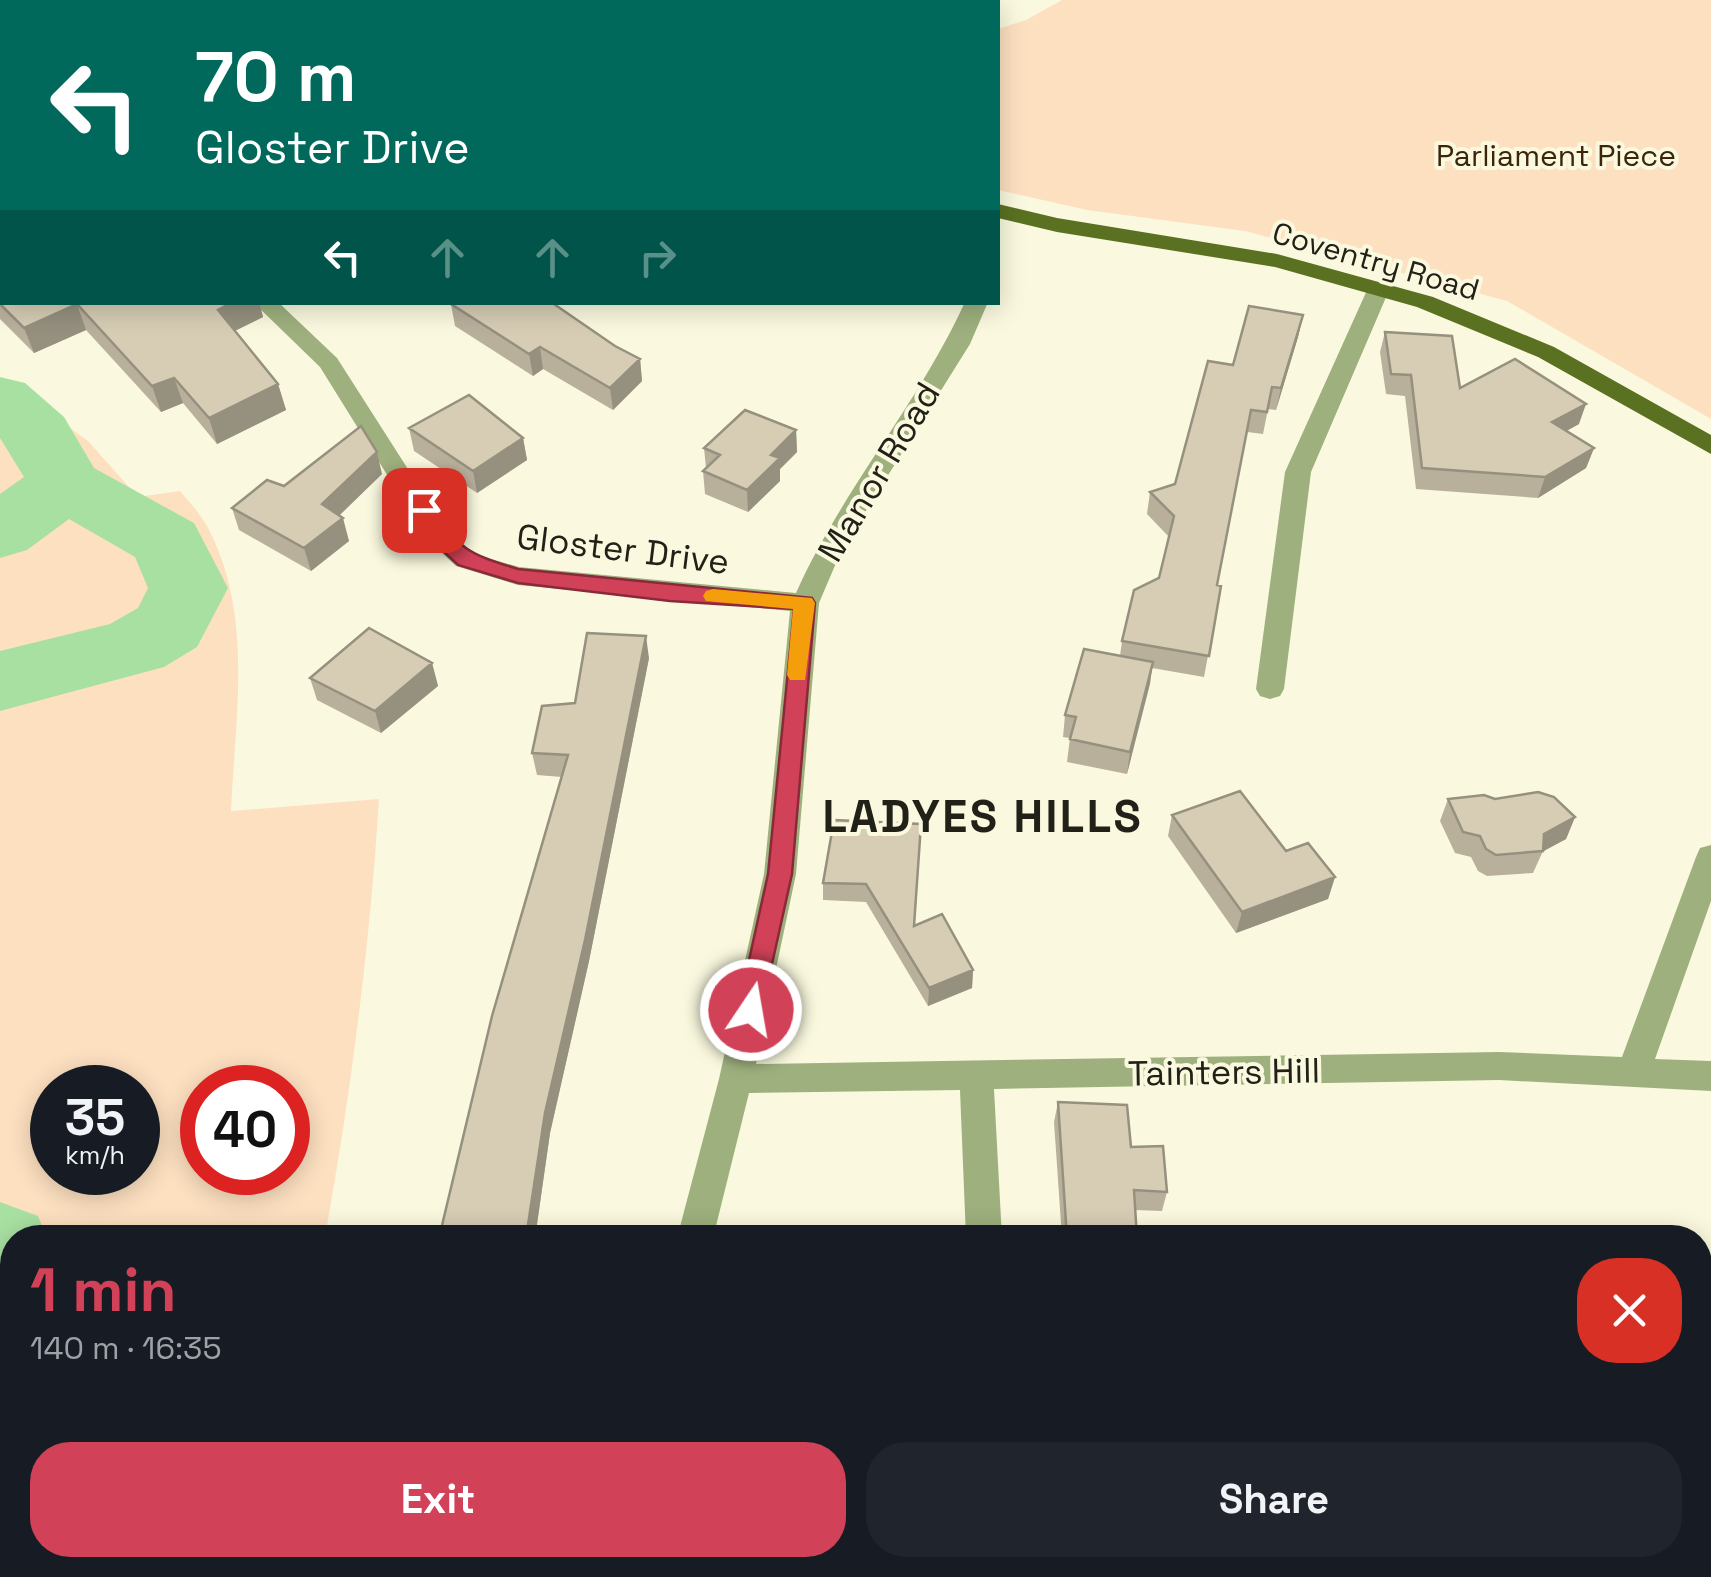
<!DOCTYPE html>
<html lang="en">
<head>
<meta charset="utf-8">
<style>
	:root { --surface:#171b24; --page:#20242c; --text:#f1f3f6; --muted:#9ea1a6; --accent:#d14158 }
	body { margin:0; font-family:"Space Grotesk",sans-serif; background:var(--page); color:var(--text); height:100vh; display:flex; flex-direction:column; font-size:38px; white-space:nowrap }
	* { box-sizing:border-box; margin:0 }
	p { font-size:32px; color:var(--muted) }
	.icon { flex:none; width:55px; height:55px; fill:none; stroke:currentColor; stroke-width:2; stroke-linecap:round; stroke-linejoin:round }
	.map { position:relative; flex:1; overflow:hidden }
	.details { position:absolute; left:0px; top:1225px; width:1712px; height:352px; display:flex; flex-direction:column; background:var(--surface); border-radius:40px 40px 0 0; box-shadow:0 5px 25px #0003 }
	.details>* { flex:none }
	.hud { position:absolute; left:0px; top:0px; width:1000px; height:305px; box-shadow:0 5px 25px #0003; background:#00695c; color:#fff; overflow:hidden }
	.speed { position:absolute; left:30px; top:1065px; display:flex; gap:20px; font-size:50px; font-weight:700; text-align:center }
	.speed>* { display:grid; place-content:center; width:130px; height:130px; border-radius:50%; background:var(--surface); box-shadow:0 5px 25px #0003; line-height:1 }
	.speed small { font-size:25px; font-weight:400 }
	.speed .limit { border:15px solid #d22; background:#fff; color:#111 }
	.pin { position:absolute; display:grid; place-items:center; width:85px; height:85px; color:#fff; margin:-42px; border-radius:20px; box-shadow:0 5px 15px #0006 }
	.me { position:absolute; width:110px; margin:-55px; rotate:12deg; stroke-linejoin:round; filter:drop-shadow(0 0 8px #0008) }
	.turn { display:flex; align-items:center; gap:35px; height:210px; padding:0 30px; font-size:45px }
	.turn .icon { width:130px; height:130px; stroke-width:2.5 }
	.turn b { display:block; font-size:70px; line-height:85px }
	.lanes { display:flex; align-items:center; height:95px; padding:0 30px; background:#0003; justify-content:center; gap:50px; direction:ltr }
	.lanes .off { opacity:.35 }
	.round { display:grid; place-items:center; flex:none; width:105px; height:105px; border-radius:40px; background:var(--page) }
	.overview { display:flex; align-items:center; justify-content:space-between; height:170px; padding:0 30px }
	h1 { font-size:60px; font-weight:700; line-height:75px; color:var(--accent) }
	.cta { display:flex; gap:20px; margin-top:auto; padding:20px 30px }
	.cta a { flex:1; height:115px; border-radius:40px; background:var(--accent); color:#fff; font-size:40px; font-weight:700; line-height:115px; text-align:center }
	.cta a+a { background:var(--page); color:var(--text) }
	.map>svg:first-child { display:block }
</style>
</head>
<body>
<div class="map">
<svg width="1711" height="1577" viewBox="0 0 1711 1577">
	<rect width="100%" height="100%" fill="#faf9df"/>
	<!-- green -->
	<path fill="#fde0c0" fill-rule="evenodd" d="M1062 0H1711V419L1507 301 1245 231 1087 210 998 190V29L1026 20Z
		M0 377 88 441 138 497 180 491C189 502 201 514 208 528 254 615 235 717 231 811L379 799C370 946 351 1092 325 1237L12 1238V1565H312L334 1577H0ZM52 1088H138V1172H52ZM202 1088H288V1172H202Z"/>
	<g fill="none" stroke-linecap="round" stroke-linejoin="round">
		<!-- river -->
		<path fill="#a8e0a2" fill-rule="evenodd" d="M0 377 25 383 64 417 94 468 194 523 228 588 197 647 164 667 0 711V651L110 624 138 608 148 588 135 557 69 519 27 550 0 558V494L24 477 0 438Z
			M0 1202 38 1216 47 1238H12V1422L0 1418Z
			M12 1526V1565H116L119 1577H0V1556Z"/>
		<!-- minor -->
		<path fill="#9eb07e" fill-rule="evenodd" d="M191 0H215L216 2H192Z
			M1379 281 1390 288 1311 472 1284 689 1280 696 1270 699 1260 696 1256 689 1285 472 1368 288Z
			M253 302H278L337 358 445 527 474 554 519 567 796 593C842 490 918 405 965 302H988L970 344 842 549 819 603 796 874 756 1064 1499 1052 1622 1057 1696 857 1700 848 1711 845V901L1655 1059 1711 1061V1091L1499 1080 994 1089 1002 1238H966L960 1090 749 1093 713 1238H677L719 1079 764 874 790 611 518 585 456 566 427 539 320 367Z
			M537 1565H583L578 1577H532Z
			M976 1565H1016L1017 1577H975Z"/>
		<!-- major -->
		<path fill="#5a7121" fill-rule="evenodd" d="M998 204 1057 218 1277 254 1433 297 1554 347 1711 435V454L1538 357 1417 307 1275 267 1057 232 998 218Z"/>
	</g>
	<!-- wall -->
	<path fill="#b9b09c" d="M57 0H130L133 2H58Z
		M616 0H831L834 2H619Z
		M0 272 259 302 263 317 235 331 278 384 286 410 217 444 183 403 161 412 86 330 34 353 0 319Z
		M451 304 615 346 640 359 642 381 613 410 543 369 533 376 455 326Z
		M1303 315 1298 337 1276 410 1268 409 1263 434 1247 432 1217 585 1221 586 1204 677 1152 668 1127 774 1067 762 1070 738 1063 737 1065 715 1120 656 1122 641 1159 578 1169 537 1147 514 1150 492 1175 484Z
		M1385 332 1460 388 1579 424 1566 431 1594 448 1586 468 1538 498 1416 489 1405 396 1386 394 1380 352Z
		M409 428 523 438 527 460 477 493 414 451Z
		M796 430 797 452 780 469V481L748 512 705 494 703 471 706 468 704 448Z
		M382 474 339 516 349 541 311 571 239 530 232 508 284 486Z
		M649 658 589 961 550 1133 535 1238H439L562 777 537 775 532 753 575 703Z
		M432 663 438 686 381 733 317 700 310 678Z
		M1448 799H1495L1575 817 1566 839 1543 851 1533 873 1487 876 1478 871 1471 857 1455 853 1440 821Z
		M1172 815 1286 851 1335 877 1328 899 1236 933 1168 836Z
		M834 820 914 925 973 970 972 988 928 1006 866 902 823 900V883Z
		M1058 1102 1131 1147 1167 1192 1162 1211 1135 1210 1137 1238H1062L1054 1122Z
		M683 1565H950L948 1577H706Z
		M1605 1565H1698L1656 1577H1613Z"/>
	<!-- shaded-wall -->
	<path fill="#96907f" d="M233 302H259L263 317 226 335 218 310Z
		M77 304 86 330 34 353 24 328Z
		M1303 315 1298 337 1276 410 1281 388Z
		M540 347 543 369 533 376 529 354Z
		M640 359 642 381 613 410 610 388Z
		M174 378 183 403 161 412 152 386Z
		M278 384 286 410 217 444 209 418Z
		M1586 404 1579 424 1545 443 1552 422Z
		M796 430 797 452 780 469V481L748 512 747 490 771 455Z
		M523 438 527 460 477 493 473 471Z
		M1594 448 1586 468 1538 498 1545 477Z
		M377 452 382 474 328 526 322 504Z
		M343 518 349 541 311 571 304 548Z
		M646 636 649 658 589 961 550 1133 535 1238H526L545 1113Z
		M1153 662 1150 684 1127 774 1130 752Z
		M432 663 438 686 381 733 375 711Z
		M1575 817 1566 839 1542 852 1544 834Z
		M1335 877 1328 899 1236 933 1242 912Z
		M973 970 972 988 928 1006 929 988Z
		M1711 1545V1561L1700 1564V1548Z
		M1641 1565H1698L1656 1577H1629Z"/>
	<!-- building -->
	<path fill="#d7cdb5" stroke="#96907f" stroke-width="2.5" d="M71 0H130L133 2H74Z
		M264 0H374L376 2H260Z
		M636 0H831L834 2H638Z
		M2 195V243L0 239V196Z
		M2 271V302H233L218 310 278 384 209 418 174 378 152 386 77 304 24 328 0 304V272Z
		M453 302H551L615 346 640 359 610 388 540 347 529 354 451 304Z
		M1249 306 1303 315 1281 388 1272 387 1267 412 1251 410 1217 585 1221 586 1209 656 1122 641 1134 590 1159 578 1174 516 1150 492 1175 484 1208 361 1233 365Z
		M1385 332 1452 336 1460 388 1515 359 1586 404 1552 422 1594 448 1545 477 1422 468 1411 375 1391 374Z
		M469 395 523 438 473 471 409 428Z
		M745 410 796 430 771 455 780 458 747 490 703 471 720 455 704 448Z
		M361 426 377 452 322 504 343 518 304 548 232 508 267 480 284 486Z
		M369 628 432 663 375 711 310 678Z
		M587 633 646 636 585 940 545 1113 526 1238H439L492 1016 568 755 532 753 542 706 575 703Z
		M1084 649 1153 662 1130 752 1070 739 1076 717 1065 715Z
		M1240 791 1286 851 1308 843 1335 877 1242 912 1172 815Z
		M1538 792 1554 797 1575 817 1544 834 1543 851 1496 855 1486 849 1480 836 1463 832 1448 799 1484 795 1495 799Z
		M834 820 921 824 914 926 942 914 973 970 929 988 866 884 823 883Z
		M1058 1102 1127 1105 1131 1147 1163 1146 1167 1192 1134 1190 1137 1238H1067Z
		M1711 1430V1545L1700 1548V1433Z
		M710 1565H949L945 1577H732Z"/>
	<!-- route -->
	<path fill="#d14158" stroke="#882a39" stroke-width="2.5" d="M424 503 431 505C458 550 469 554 518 569L812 598 815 603 792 874 760 1018 751 1021 742 1018 738 1010 768 874 794 609 670 601 518 583 458 565 429 538 414 510Z"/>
	<!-- slow -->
	<path fill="#f59e0b" d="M713 589 812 598 815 603 805 680H790L787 675 793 609 706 601 703 596 706 591Z"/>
	<g text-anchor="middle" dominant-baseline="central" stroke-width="8" stroke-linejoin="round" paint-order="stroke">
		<!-- far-park labels -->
		<g font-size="30" fill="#3b2609" stroke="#faf9df">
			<text x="1556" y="155">Parliament Piece</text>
		</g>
		<!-- far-street labels -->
		<g font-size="30" fill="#212117" stroke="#faf9df">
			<text transform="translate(1376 261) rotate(16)">Coventry Road</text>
		</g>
		<!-- street labels -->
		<g font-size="35" fill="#212117" stroke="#faf9df">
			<text transform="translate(879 472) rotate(-59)">Manor Road</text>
			<text transform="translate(623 549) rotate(7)">Gloster Drive</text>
			<text transform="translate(1224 1072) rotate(-1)">Tainters Hill</text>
		</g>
		<!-- district labels -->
		<g font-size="45" font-weight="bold" letter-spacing="2.5" fill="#212117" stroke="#faf9df">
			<text x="983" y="816">LADYES HILLS</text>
		</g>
	</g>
</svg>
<div class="speed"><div>35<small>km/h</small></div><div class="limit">40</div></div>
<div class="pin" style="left:424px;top:510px;background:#d93025"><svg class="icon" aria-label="arrive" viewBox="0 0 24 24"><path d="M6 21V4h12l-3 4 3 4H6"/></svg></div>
<svg class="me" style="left:751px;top:1010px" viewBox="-20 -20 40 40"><circle r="17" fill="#d14158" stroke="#fff" stroke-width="3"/><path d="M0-11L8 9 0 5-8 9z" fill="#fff"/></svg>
<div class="hud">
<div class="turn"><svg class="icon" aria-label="left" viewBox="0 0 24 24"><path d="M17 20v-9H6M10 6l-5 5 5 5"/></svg><div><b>70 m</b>Gloster Drive</div></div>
<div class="lanes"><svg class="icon" aria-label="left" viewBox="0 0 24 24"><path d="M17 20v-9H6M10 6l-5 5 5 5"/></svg><svg class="icon off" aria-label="ahead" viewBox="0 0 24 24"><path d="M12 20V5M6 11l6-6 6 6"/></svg><svg class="icon off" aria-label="ahead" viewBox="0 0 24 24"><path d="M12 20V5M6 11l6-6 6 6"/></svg><svg class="icon off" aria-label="right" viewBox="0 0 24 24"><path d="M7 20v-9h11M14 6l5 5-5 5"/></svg></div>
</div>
<section class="details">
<div class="overview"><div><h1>1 min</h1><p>140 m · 16:35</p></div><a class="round" style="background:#d93025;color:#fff"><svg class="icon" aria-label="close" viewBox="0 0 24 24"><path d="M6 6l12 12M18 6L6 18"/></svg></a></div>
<div class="cta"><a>Exit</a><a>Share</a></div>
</section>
</div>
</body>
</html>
